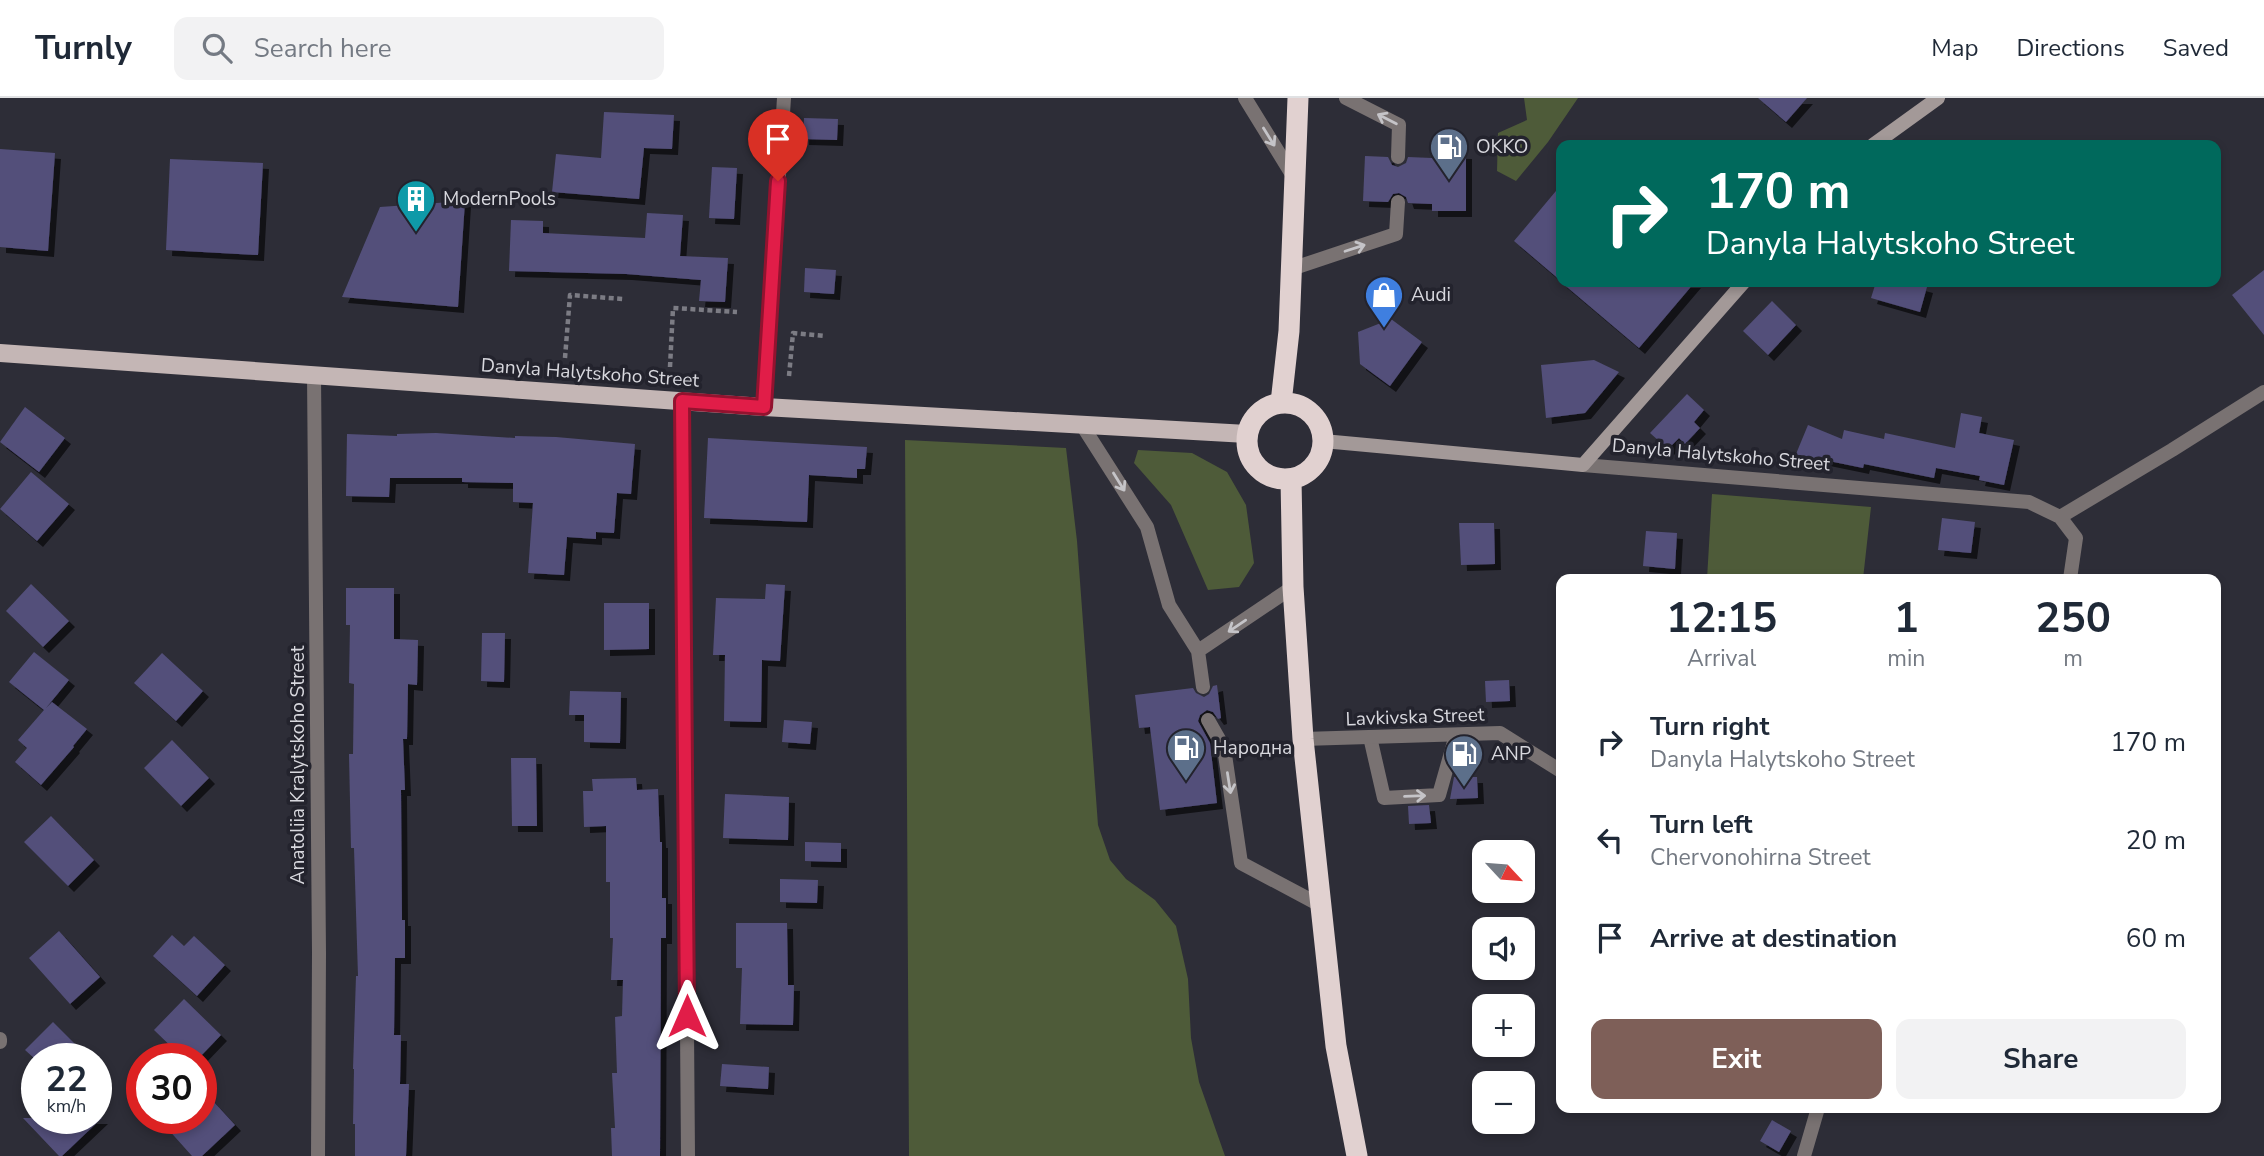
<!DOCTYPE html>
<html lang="en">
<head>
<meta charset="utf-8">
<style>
	:root { --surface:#fff; --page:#f2f2f3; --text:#1f2937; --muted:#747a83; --line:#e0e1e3; --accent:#7e5f58 }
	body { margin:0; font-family:"Nunito Sans",sans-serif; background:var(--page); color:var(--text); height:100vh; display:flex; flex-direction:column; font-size:26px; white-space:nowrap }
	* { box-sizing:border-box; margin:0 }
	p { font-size:23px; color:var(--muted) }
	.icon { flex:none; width:38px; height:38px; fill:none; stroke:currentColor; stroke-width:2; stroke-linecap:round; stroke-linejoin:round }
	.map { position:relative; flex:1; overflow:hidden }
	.side { position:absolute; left:1556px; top:476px; width:665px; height:539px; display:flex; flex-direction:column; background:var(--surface); border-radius:14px; box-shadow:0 4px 10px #0003 }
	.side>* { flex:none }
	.guide { position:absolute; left:1556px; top:42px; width:665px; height:147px; border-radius:14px; box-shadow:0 4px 10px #0003; background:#00695c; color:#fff; overflow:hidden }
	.needle { width:46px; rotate:116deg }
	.buttons { position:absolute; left:1472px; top:742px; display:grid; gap:14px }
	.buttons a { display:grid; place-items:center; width:63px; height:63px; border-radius:14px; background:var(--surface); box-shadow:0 4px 10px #0003; font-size:35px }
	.speed { position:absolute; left:21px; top:945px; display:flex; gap:14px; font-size:35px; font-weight:700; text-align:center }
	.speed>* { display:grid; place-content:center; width:91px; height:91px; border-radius:50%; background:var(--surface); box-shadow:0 4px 10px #0003; line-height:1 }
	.speed small { font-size:18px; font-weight:400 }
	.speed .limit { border:10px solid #d22; background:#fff; color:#111 }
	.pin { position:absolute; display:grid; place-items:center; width:60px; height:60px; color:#fff; margin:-72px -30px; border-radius:50% 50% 50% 0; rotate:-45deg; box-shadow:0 0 7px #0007 }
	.pin .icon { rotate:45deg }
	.me { position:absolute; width:77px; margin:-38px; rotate:0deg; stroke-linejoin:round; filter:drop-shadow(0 0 5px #0008) }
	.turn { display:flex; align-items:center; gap:24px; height:147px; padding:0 35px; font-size:32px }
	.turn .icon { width:91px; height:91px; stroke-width:2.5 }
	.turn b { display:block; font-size:49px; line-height:60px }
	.eta { display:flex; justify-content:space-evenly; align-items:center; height:119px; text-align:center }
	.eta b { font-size:42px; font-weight:700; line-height:49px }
	.primary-button { display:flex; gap:14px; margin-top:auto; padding:14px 35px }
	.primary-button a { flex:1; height:80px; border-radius:14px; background:var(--accent); color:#fff; font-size:28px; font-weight:700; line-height:80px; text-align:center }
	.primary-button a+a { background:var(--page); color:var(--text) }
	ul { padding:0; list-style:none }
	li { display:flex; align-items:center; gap:21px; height:98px; padding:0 35px }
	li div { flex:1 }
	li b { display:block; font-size:26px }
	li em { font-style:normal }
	header { display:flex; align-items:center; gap:42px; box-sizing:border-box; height:98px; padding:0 35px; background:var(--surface); border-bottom:2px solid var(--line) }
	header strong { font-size:33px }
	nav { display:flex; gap:38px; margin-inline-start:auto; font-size:24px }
	.search { width:490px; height:63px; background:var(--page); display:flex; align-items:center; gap:18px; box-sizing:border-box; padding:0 24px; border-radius:14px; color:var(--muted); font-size:26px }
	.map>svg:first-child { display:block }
</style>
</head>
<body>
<header>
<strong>Turnly</strong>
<div class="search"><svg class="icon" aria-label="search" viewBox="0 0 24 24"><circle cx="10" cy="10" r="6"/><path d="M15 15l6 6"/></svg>Search here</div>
<nav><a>Map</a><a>Directions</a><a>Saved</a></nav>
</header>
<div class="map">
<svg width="2264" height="1058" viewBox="0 0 2264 1058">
	<defs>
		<filter id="shadow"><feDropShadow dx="6" dy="6" stdDeviation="0" flood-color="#0009"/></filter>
	</defs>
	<rect width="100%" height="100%" fill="#2d2d37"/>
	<!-- green -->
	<path fill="#4e5b39" d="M1524 0H1578L1548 44 1516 83 1497 73 1498 35 1527 22Z
		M905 342 1066 350 1077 443 1098 727 1110 762 1126 781 1155 802 1176 828 1188 881 1191 940 1199 984 1225 1058H909Z
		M1138 352 1192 355 1227 374 1246 407 1254 465 1239 489 1208 492 1171 407 1134 365Z
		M1712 396 1871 409 1863 481H1707Z"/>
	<!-- building -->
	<path fill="#534f7a" filter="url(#shadow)" d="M1758 0H1807L1786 24Z
		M604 14 674 17 672 51 644 50 639 101 552 94 556 56 601 60Z
		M804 20 838 21 837 42 803 41Z
		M0 51 55 55 48 153 0 149Z
		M1432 54 1466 55V113H1432V106L1408 105 1406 99 1399 95 1393 96 1388 104 1363 103 1365 58 1388 59 1392 67 1398 69 1406 65 1408 59 1432 60Z
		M170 61 263 65 258 157 166 152Z
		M712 69 737 70 734 121 709 120Z
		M1561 87V183L1514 143Z
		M465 103 458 209 342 199 380 109Z
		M647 115 683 117 680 158 728 160 725 204 699 203 701 182 626 176 509 173 511 122 543 123V135L645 140Z
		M805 170 836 172 834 196 804 194Z
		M2264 172V237L2232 197Z
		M1561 184H1695L1639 250Z
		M1876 184H1908L1927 189 1920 214 1871 200Z
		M1772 203 1796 227 1768 257 1743 233Z
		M1391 221 1422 244 1390 288 1360 266 1358 234Z
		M1594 262 1619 274 1585 315 1546 320 1541 267Z
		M1687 296 1704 312 1694 324 1700 330 1685 346 1679 340 1668 351 1650 335Z
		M25 309 65 340 39 374 0 344Z
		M1961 315 1982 319 1979 335 2014 342 2004 387 1979 382 1980 378 1936 370 1934 380 1864 366 1863 370 1824 362 1822 367 1796 356 1808 327 1842 341 1844 332 1884 341 1885 335 1955 350Z
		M436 335 515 340V338L556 339 635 346 631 396 617 395 614 435 596 434V441L567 439 564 477 528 475 533 405 513 404V385L462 384V380H390L389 399 346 398 347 336 397 338V336Z
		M708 340 867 349 865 371H857V380L809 377 807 424 704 420Z
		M31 374 69 406 37 443 0 411Z
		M1942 420 1975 424 1971 455 1938 452Z
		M1459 425H1494L1495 466 1461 467Z
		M1646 433 1677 435 1675 471 1643 468Z
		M31 486 69 523 43 549 6 513Z
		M766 486 785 487 780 563 762 562 761 624 724 623 725 557H713L716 500 765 501Z
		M346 490H394V541L418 542 417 587 408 586 407 641H403L405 692H401L402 822H405V860H395L394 937H401L400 986H409L406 1058H355V1026H353L354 971H353L356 878H358L354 750H351L349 656H353L354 586 349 585 350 527H346Z
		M604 505H649V551L604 552Z
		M482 535H505L504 584 481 583Z
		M34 554 69 582 46 610 52 604 87 631 73 648 74 649 41 687 15 664 27 650 18 642 44 612 9 584Z
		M162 555 203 593 176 623 134 585Z
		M1509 582 1510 603 1486 604 1485 583Z
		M1217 587 1221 620 1218 621 1213 614 1207 612 1200 617 1198 623 1210 645 1217 705 1160 712 1150 629 1139 630 1135 597 1193 590 1196 595 1204 599 1209 596 1213 588Z
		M570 593 621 594 620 645 584 644V617H569Z
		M784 622 812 624 810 646 782 644Z
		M172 642 209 680 181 708 144 670Z
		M511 660H536L537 728H512Z
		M1454 679H1477L1478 700 1450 701Z
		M636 680 637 692 658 691 660 744H662V800H666V840H661L660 1058H612L611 1030H615L612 975H617L615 919 622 918 623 882H611L613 840H610V784H606V728L584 729 583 693H593L592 681Z
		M725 696 789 699 788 742 723 740Z
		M1429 707 1431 725 1409 726 1408 708Z
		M51 718 94 762 68 788 24 744Z
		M805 744 841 745V764L805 763Z
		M780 781 818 782 817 805 780 804Z
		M736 825H787L788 887H794L793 927 740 926 742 870H736Z
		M59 833 100 879 70 906 29 860Z
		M172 837 184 848 194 838 225 867 197 898 153 858Z
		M184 901 221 937 198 961H184L154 932Z
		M53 924 90 961H35L25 952Z
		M722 966 769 969 768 991 720 988Z
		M201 990 235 1027 202 1058H192L158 1020H201Z
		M23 1020H102L62 1058H59Z
		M1772 1022 1791 1033 1779 1054 1760 1043Z"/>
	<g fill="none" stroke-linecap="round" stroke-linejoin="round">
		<!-- path -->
		<path stroke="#7c7c84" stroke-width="4.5" stroke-dasharray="5 3.5" stroke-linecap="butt" d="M565 260 570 197 623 201
			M670 269 673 210 737 214
			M789 278 793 235 825 238"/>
		<!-- lane -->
		<path stroke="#797272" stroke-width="14" d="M1245 0 1293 78
			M1346 0 1399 27 1398 59
			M1291 171 1396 136 1398 104
			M1082 327 1147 429 1169 507 1198 553
			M1203 589 1198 553 1293 489
			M1208 622 1224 650 1241 765 1320 807
			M1370 639 1384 700 1439 697 1456 637"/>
		<!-- street -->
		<path stroke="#797272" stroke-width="14" d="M314 277 319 855 318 1058
			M682 303 688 1058
			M764 309 784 0
			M1583 367 2029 404 2060 419
			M2070 481 2076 440 2060 419 2172 352 2264 294
			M1303 641 1500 635 1561 673
			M0 941V944
			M1804 1058 1818 1010"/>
		<!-- secondary -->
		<path stroke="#a39998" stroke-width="14" d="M1873 47 1938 0
			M1323 343 1583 367 1744 184"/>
		<!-- primary -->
		<path stroke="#c4b6b5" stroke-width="18" d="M0 255 764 309 1247 336"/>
		<!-- highway -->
		<path stroke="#e1d1d0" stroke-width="21" d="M1247 343a38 38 0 1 1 76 0a38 38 0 1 1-76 0Z
			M1281 305 1289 233 1298 0
			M1291 381 1293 489 1303 641 1336 948 1357 1058"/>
	</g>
	<!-- one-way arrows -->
	<defs><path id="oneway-shaft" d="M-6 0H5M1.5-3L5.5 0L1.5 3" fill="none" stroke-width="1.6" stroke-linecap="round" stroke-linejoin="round" transform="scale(1.75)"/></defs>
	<g stroke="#c5c4c8">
		<use href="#oneway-shaft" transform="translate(1387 21) rotate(-153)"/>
		<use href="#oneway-shaft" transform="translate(1269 39) rotate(58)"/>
		<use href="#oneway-shaft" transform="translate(1355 150) rotate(-18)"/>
		<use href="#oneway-shaft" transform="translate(1119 384) rotate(58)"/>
		<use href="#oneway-shaft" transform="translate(1237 528) rotate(146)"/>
		<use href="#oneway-shaft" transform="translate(1229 685) rotate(81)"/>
		<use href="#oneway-shaft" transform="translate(1415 698) rotate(-2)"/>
	</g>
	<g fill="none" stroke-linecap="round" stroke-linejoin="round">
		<!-- route casing -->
		<g stroke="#92132f" stroke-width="18">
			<path id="route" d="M687 918 682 303 764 309 778 83"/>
		</g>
		<!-- route -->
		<use href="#route" stroke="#e11d48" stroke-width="12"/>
	</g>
	<!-- icons -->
	<defs>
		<g id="fuel-pin" transform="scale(2.0125)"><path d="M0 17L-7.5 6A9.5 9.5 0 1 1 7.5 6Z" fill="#5c6f8a" stroke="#23232d"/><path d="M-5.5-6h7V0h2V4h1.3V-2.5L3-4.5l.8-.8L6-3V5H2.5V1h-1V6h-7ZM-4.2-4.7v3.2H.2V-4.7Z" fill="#fff"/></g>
		<g id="building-pin" transform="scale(2.0125)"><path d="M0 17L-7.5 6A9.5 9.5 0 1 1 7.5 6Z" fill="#0f9aa8" stroke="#23232d"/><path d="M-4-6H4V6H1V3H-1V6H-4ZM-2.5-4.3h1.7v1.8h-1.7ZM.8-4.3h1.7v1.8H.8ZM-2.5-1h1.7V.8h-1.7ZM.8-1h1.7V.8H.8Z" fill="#fff"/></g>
		<g id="shop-pin" transform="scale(2.0125)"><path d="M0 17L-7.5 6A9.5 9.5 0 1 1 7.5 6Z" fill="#3f7fe0" stroke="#23232d"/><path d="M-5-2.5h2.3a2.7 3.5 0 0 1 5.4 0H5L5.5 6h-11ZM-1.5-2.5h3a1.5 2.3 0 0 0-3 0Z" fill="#fff"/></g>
	</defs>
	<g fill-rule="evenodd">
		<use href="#fuel-pin" x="1449" y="49"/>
		<use href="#building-pin" x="416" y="101"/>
		<use href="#shop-pin" x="1384" y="197"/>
		<use href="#fuel-pin" x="1186" y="650"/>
		<use href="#fuel-pin" x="1464" y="656"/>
	</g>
	<g text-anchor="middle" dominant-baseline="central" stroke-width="7" stroke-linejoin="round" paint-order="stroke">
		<!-- poi labels -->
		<g font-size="19" fill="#d8d8de" stroke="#23232d" text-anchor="start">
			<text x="1476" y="49">OKKO</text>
			<text x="443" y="101">ModernPools</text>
			<text x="1411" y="197">Audi</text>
			<text x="1213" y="650">Народна</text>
			<text x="1491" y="656">ANP</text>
		</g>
		<!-- street labels -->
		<g font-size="19" fill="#d8d8de" stroke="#23232d">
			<text transform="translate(590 275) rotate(4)">Danyla Halytskoho Street</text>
			<text transform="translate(1721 357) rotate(5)">Danyla Halytskoho Street</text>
			<text transform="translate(1415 619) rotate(-2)">Lavkivska Street</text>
			<text transform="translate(298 667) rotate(-90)">Anatoliia Kralytskoho Street</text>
		</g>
	</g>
</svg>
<div class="buttons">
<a><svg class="needle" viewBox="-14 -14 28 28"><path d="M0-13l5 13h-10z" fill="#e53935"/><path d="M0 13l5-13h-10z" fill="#747a83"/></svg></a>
<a><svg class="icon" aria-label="sound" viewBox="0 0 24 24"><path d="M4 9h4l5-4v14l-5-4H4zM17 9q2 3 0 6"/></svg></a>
<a>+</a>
<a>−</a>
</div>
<div class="speed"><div>22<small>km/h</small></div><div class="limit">30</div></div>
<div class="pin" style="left:778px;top:83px;background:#d93025"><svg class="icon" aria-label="arrive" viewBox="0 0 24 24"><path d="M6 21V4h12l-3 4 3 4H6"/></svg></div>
<svg class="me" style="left:687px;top:918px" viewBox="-20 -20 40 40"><path d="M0-17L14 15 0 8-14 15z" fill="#e11d48" stroke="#fff" stroke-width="4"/></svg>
<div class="guide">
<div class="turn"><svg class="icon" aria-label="right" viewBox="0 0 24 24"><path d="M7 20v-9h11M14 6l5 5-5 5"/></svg><div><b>170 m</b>Danyla Halytskoho Street</div></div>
</div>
<section class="side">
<div class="eta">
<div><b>12:15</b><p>Arrival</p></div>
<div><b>1</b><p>min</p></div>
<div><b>250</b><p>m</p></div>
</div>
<ul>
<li><svg class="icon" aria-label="right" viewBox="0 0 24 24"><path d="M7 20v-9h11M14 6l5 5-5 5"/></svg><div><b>Turn right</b><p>Danyla Halytskoho Street</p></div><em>170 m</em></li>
<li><svg class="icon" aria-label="left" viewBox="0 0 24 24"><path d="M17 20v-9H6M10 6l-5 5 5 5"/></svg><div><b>Turn left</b><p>Chervonohirna Street</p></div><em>20 m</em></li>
<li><svg class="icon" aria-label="arrive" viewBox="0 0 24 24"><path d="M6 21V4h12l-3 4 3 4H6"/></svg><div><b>Arrive at destination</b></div><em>60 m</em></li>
</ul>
<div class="primary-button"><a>Exit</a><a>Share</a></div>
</section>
</div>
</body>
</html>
